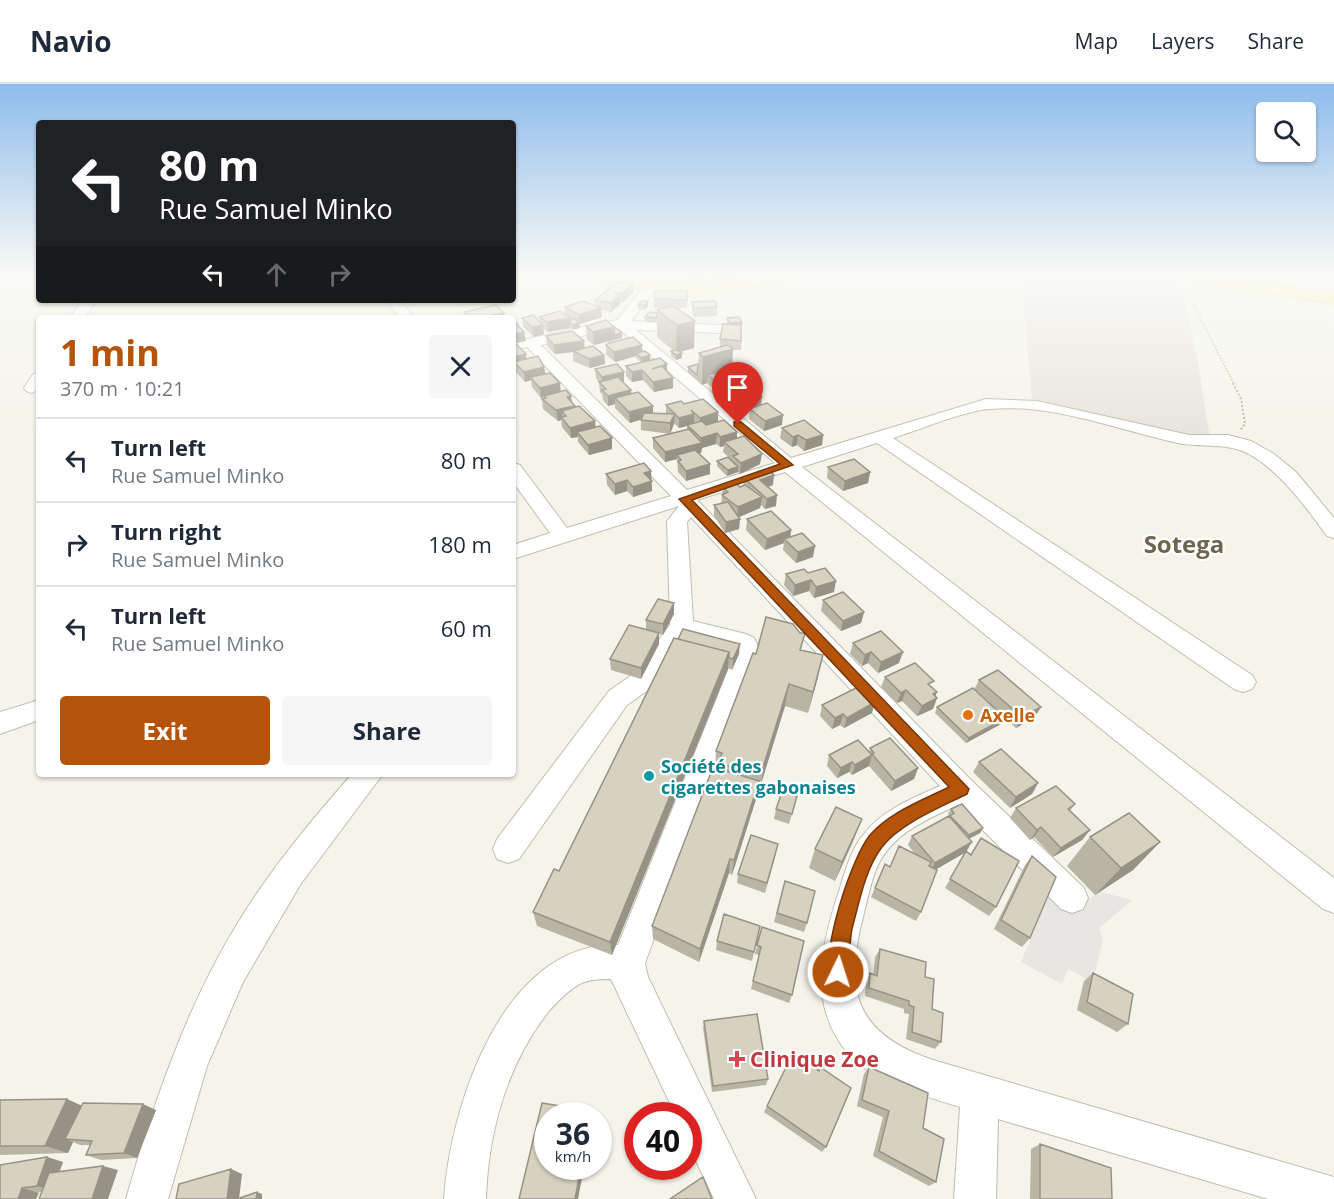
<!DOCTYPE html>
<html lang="en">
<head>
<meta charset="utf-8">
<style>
	:root { --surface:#fff; --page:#f6f6f7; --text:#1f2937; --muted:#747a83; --line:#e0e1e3; --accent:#b45309 }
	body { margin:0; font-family:"Open Sans",sans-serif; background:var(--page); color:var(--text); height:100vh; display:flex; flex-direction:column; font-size:22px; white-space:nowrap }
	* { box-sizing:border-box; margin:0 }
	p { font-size:20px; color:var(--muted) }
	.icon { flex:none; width:33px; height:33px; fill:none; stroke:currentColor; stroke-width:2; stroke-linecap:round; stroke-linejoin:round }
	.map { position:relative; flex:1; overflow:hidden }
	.details { position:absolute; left:36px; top:231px; width:480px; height:462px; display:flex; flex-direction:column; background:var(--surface); border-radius:6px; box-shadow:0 2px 4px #0004 }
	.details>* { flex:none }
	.top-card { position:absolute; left:36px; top:36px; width:480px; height:183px; border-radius:6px; box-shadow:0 2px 4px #0004; background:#202124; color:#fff; overflow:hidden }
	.buttons { position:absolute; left:1256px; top:18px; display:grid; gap:12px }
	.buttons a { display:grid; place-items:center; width:60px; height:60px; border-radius:6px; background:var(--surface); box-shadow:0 2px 4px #0004; font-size:30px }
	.speed { position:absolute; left:534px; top:1018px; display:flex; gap:12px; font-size:30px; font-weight:700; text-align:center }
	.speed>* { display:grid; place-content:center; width:78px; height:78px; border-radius:50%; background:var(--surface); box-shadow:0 2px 4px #0004; line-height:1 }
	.speed small { font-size:15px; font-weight:400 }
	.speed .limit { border:9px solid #d22; background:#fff; color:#111 }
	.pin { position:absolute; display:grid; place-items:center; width:51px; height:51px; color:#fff; margin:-62px -26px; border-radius:50% 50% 50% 0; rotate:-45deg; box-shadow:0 0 6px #0007 }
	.pin .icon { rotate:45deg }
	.me { position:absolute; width:66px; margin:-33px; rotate:4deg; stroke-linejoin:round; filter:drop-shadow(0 0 4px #0008) }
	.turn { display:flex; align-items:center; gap:21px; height:126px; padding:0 24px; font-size:27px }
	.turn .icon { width:78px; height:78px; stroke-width:2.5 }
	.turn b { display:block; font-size:42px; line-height:51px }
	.lanes { display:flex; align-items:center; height:57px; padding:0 24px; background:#0003; justify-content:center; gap:30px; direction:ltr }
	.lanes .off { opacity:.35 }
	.round { display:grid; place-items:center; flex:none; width:63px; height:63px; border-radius:6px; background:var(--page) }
	.head { display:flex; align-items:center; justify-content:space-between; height:102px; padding:0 24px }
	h1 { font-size:36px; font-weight:700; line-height:45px; color:var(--accent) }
	.primary-button { display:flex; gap:12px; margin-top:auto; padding:12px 24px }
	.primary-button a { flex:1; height:69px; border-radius:6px; background:var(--accent); color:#fff; font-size:24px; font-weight:700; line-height:69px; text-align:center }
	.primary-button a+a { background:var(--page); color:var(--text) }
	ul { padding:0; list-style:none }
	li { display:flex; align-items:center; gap:18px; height:84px; padding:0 24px; border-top:2px solid var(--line) }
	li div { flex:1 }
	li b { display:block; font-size:22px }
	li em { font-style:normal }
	header { display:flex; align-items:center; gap:36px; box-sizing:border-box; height:84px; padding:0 30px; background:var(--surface); border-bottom:2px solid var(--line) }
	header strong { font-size:28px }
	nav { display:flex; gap:33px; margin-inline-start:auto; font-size:21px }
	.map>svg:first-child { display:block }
</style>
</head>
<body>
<header>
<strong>Navio</strong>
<nav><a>Map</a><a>Layers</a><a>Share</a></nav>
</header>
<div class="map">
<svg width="1334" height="1115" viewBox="0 0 1334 1115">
	<rect width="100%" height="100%" fill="#f5f4eb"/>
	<!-- industrial -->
	<path fill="#e8e5df" d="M1018 192 1172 193 1184 213 1197 273 1210 355 1032 316 1022 206Z"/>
	<!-- parking -->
	<path fill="#e7e6e2" d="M1052 805 1089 815 1101 808 1132 816 1099 844 1103 855 1093 898 1068 885 1062 900 1021 878Z"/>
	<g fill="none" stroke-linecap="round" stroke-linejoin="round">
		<!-- minor casing -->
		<g stroke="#c1bead" stroke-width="2">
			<path id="minor" d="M650 200 656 204 631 237 721 241 728 245 721 249 636 246 791 374 986 315 1037 317 1189 351H1228L1251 357 1274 370 1296 388 1334 434V454L1327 452C1305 422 1282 389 1249 370 1227 358 1202 364 1178 359 1117 346 1053 319 989 325 964 327 919 346 893 354L1252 591 1256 598 1252 605 1243 608 1234 605 877 359 802 383 1334 794V829L1323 825 785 388 697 416 971 696 1083 803 1088 814 1083 825 1072 829 1061 825 958 721C932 733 903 745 886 768 873 784 869 810 864 829 844 905 853 949 933 976L1334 1093V1115H1268L998 1035 996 1115H954L960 1023C922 1011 873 999 847 968 806 919 822 858 840 804 846 785 851 765 864 750 882 726 913 714 940 702L691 433 687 438 693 537 746 550 754 554 760 566 645 879 648 893 756 1115H714L688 1060V1032H676L611 895C602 895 593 895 584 898 571 903 558 917 549 927 507 980 488 1048 486 1115H444C450 1023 503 857 618 861L736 566 688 552 651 604 627 621 519 775 508 779 497 775 493 765 497 755 609 607 633 590 670 541 667 437 679 422 513 475V461L550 449 513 398V379L520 381 567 444 671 412 527 263 513 266V258L617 236 645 201ZM618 244 775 379 687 406 541 261Z
				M83 216H97L84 234H70Z
				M386 216H400L414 234H400Z
				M39 288V305L32 309 26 307 24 304 33 290Z
				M39 616V636L0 650V628Z
				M352 690H383L300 801 243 898 207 982 168 1115H126C153 1021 185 926 236 842 269 787 310 738 352 690Z"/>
		</g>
		<!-- major casing -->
		<g stroke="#e6d568" stroke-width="2">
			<path id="major" d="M590 192C624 190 657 200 691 200 727 200 761 190 797 192L795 195C726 212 661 213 592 195Z
				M1180 192H1217L1334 210V220L1188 197Z"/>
		</g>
		<!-- path-far1 -->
		<path stroke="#c3bc9e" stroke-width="1.5" stroke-dasharray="1.5 1.5" stroke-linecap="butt" d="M1185 204 1234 300"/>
		<!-- path -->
		<path stroke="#c3bc9e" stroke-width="2" stroke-dasharray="2 2" stroke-linecap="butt" d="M1233 299 1241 315 1245 340 1240 347"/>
		<!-- minor -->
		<use href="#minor" fill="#fff" fill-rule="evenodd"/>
		<!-- major -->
		<use href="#major" fill="#fff39a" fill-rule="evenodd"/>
	</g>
	<!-- wall -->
	<path fill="#b9b5a5" d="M686 192H704V198H686Z
		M711 192H739V194L731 195 727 193V196L717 198 711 194Z
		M617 198 633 208 611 228 601 226 602 233 579 240 580 244 573 245 570 243 548 248 543 244 544 250 534 253 523 243 522 234 540 238 539 233 565 231V223L595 222V216Z
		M687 207V224H677L694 264 680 268 682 269V274L676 276 671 272V267H674L657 253V239L645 238V233L657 229V226L665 224H654V215Z
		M648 217V222L645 226 638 225V221Z
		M692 218 717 223V232L694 233 692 227Z
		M727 234 742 247 741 266H733L732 284 756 296V306L754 307 761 321 782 341 764 347 749 335 750 326 741 329 707 299 702 301 688 288V283L698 281 699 269 720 263V255L726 241Z
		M586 242 622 254 594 261 587 256Z
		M546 252 584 257V264L604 271 605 280 590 284 573 277V268L555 270 547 262Z
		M513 260 526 275 544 283 545 290 561 308 571 312 572 319 575 322V324L596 343 612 365 589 371 578 358V353L571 354 562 343 561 336 558 337 543 325 542 315H544V313L541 314 532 303 531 296 525 298 516 288 515 283H513Z
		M606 261H642V267L650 276 641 278 636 274V272L615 278 606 271Z
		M626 282 667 287 673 294V304L654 308 643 296 632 298 626 292Z
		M595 285 624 288V297L623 298 631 310 653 329 666 330V321L684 320 718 328V338L737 348V354L760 380 740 390 738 388 727 392 717 382V377H733L723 368 724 362 720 363 716 360 702 364 701 369 699 370 710 390 686 397 678 388 677 375 665 378 653 364V354L687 346V342L679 344 674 339 670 350 641 346V335L630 339 615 324V320L608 322 603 316 602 310 600 308 599 299 596 294Z
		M782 344 823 351 822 361 804 367 797 361 792 363 780 354Z
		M828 383 870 388 868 399 843 407 827 394Z
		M651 387 652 407 633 413 627 407 615 411 607 401 606 390Z
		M744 394 773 401 768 403 776 422 765 425 761 421 760 424 739 433 740 435 739 445 725 449 714 432V421L721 420 723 404 740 403 743 402Z
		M747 435 791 446 790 453 813 473 796 479 783 466 784 459 765 466 746 446Z
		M808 489 834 508 814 514 809 507 793 512 784 501 786 490Z
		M823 516 864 528 861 539 841 547 821 527Z
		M674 519V530L663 551 659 550V560L641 595 611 586 610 575 646 546V536Z
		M674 554 739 570 732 586 728 584 612 871 537 842 533 828 559 787Z
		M853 559 899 579 878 589 868 579 862 582 850 570Z
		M802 566 818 593 808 629 785 622 761 700H759L757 712 732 791 729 789 699 878 653 855 652 842 715 684 716 667 756 570Z
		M885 593 932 603 937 614 933 625 917 632 902 617 897 619 881 603Z
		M979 596 1034 634 1016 644 1005 634 1003 639 966 659 935 629 937 623 974 606Z
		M822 621 872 629 844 644 840 641 832 645 820 632Z
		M870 664 918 684 914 695 891 707 869 682 852 691 849 688 837 694 827 682 829 671 869 668Z
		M979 678 1038 699 1032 710 1010 724 973 688Z
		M797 712 789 740 774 735 776 725Z
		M1075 720 1070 727 1090 746 1082 756 1053 773 1034 753 1030 756 1010 734 1016 724Z
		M951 725 983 744 980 749 969 755 966 767 996 823 989 832 945 804 966 768 936 785 921 828 916 837 871 813 885 780 890 783 914 769 908 761 912 752 950 733 948 730Z
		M1090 753 1160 758 1133 786 1095 811 1067 782Z
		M854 755 835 797 809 784 815 765Z
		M776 770 765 809 737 799 738 790Z
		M1032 772 1030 854 1022 863 994 845 1025 781Z
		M785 797 807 839 804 848 774 838Z
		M760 842 752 877 716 866 717 857Z
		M762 843 792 911 789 919 751 905 759 871 755 870Z
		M880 865 925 893 932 925 941 958 935 965 906 955 909 930 904 929V925L865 912 866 898 870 889 873 891 875 873Z
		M1093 889 1128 940 1117 948 1077 926 1084 897Z
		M704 937 768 995 766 1001 712 1008 703 944Z
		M820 983 826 1063 822 1068 764 1028 767 1022 818 987Z
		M869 983 936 1098 929 1102 873 1072 883 1033 857 1022 864 990Z
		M0 1016 82 1022 156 1026 137 1074 101 1076 86 1071 90 1061H80L73 1058 68 1069 0 1071Z
		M1040 1060 1112 1115H1030L1031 1065Z
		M47 1073 63 1078 59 1087 118 1086 41 1108 0 1115Z"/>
	<!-- shaded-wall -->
	<path fill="#969386" d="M727 192V196L717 198V194Z
		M731 192H739V194L731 195Z
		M633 200V208L622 219 621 210Z
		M620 211V220L611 228V219Z
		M648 217V222L645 226V221Z
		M601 224 602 233 580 240 579 231Z
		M504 229 505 234H479Z
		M570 234V244L548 248 547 238Z
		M695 237 694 264 676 269 677 241Z
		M742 238V247L729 248 730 239Z
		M579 239 580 244 573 245 572 241Z
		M543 241 544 250 534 253 532 243Z
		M614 243 622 249V254L594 261 593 248Z
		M524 248 526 257 513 260V250Z
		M584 257 585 267H573V268L555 270 554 261Z
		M642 261V270L636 269V272L615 278 614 268Z
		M733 265 731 293 708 291 707 299 702 301 703 273Z
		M682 269V274L676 276V271Z
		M526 270 527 280 514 278 515 283H513V273Z
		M604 271 605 280 590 284 589 275Z
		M650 271V276L641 278V274Z
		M667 280V289L652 285Z
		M544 283 546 293H530L531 296 525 298 524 288Z
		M642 286 643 296 632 298V288Z
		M624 288V297L602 302V293Z
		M673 294V304L654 308 653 298Z
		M756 296V306L744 310 745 300Z
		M560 299 561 309 541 314 540 304Z
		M631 306 632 315 615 314V320L608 322V312Z
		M571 312 572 322 567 313Z
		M762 313 761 322 741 329 742 319Z
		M575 322 576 332H566L562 327V335L561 333V336L558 337 556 326Z
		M653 322V332L630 339 629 328Z
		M718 328V338L700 344V334Z
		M675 330 674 340 670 350V339Z
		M694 330V340L679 344V334Z
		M783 331 782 341 764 347 765 337Z
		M595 337 596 347 577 348 578 353 571 354 570 344Z
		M737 348V358H724V362L720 363V353Z
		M717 349 716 360 702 364 701 369 680 375 677 371V375L665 378V368L701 359V354Z
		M798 351 797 361 792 363 793 353Z
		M823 351 822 361 804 367 806 356Z
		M612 354V365L589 371 588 361Z
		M762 370 760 380 740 390 741 379Z
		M710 380V390L686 397V387Z
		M738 383V388L727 392 728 386Z
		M651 387 652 407 633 413V403L644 389Z
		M870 388 868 399 843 407 845 397Z
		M774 391 773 401 759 406 760 396Z
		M627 396V407L615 411V400Z
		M777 411 776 422 765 425 767 415Z
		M762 413 760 424 737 434 738 423Z
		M740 435 739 445 725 449 726 438Z
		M791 446 790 457 784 455V459L765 466 767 455Z
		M815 462 813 473 796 479 798 468Z
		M811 496 809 507 793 512 795 501Z
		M836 497 834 508 814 514 816 503Z
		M674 519V530L663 551V540Z
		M864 528 861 539 841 547 843 537Z
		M659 549V560L641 595V584Z
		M740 560 739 570 732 586 733 575Z
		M729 568 728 585 612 871 610 858Z
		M871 568 868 579 862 582 865 571Z
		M903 568 899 579 878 589 881 578Z
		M823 571 818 593 808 629 813 608Z
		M789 600 785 622 761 700 764 680Z
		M906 606 902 617 897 619 901 609Z
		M937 608 934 616 937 614 933 625 917 632 922 622 933 610Z
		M875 618 872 629 844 644 847 634Z
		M1041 623 1034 634 1016 644 1022 633Z
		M843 630 840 641 832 645 835 634Z
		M1005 634 1003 639 966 659 969 654Z
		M872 671 869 682 852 691 855 681Z
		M852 678 849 688 837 694 841 684Z
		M918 684 914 695 891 707 895 697Z
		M759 697 757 712 732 791 734 776Z
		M1038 699 1032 710 1010 724 1016 713Z
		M862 735 854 755 835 797 842 778Z
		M1041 743 1034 753 1030 756 1037 746Z
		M983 744 980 749 966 756 969 751Z
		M1090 746 1082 756 1053 773 1061 764Z
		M972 758 966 768 930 789 935 779Z
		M1160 758 1133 786 1095 811 1121 784Z
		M730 775 729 789 699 878 700 865Z
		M67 1015 89 1025 65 1055 73 1058 68 1069 45 1062Z
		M143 1020 156 1026 137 1074 124 1069Z
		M47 1073 63 1078 53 1106 37 1102Z
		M103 1082 118 1086 108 1115H92Z
		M581 1083H584L578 1115H575Z
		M231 1085 242 1090 239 1115H227Z
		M22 1104 39 1109 36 1115H18Z
		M257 1108 262 1110V1115H256Z"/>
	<!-- building -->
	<path fill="#d7d2c0" stroke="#969386" stroke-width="1.5" d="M714 192H727L717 194Z
		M617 198 633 200 621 210 614 209 620 211 611 219 595 216Z
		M655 207H687V216L654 215Z
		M583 217 601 224 579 231 565 223Z
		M642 217H648L645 221H638Z
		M715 217 717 223 694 224 692 218Z
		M496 221 504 229 479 234H470L464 228Z
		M674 222 695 237 677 241 657 226Z
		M560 227 570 234 547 238 539 233Z
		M650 228 657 229V234L645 233Z
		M533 231 543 241 532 243 522 234Z
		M739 233 742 238 730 239 727 234Z
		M575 235 579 239 572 241 570 238V236Z
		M606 236 614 243 593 248 586 242Z
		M513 237H514L524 248 513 250Z
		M723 240 741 241V257L720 255Z
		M612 241 622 249 614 251V243Z
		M572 247 584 257 554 261 546 252Z
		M633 253 642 261 614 268 606 261 609 259Z
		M513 260H516L526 270 513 273Z
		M727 261 733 265 703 273 699 269Z
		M593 262 604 271 589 275 573 267Z
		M677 266 682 269 676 271 671 267Z
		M645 267 650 271 641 274 636 269Z
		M538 272 544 283 524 288 514 278Z
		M660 274 667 280 652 285 662 282 673 294 653 298 642 286 632 288 626 282Z
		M617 280 624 288 602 293 595 285Z
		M697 280 698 281 697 291 688 283Z
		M738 283 756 296 745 300 762 313 742 319 708 291Z
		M550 289 560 299 540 304 530 293Z
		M618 293 631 306 608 312 602 306 606 305 599 298Z
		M566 306 571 312 567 313 575 322 556 326 542 315 546 314 544 312Z
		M638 308 653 322 629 328 615 314Z
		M703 315 718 328 700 334 691 326 694 330 679 334 666 321 681 317 684 320Z
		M767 319 783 331 765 337 750 325Z
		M579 322 595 337 570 344 561 333 566 332 562 327Z
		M644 329 675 330 670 339 641 336Z
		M724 336 737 348 720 353 717 349 701 354 687 341 702 337 706 341Z
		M804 336 823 351 806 356 798 351 793 353 782 344Z
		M600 342 612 354 588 361 577 348Z
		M689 345 702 359 665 368 653 354Z
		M744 352 762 370 741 379 733 372 738 370 724 358Z
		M695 366 710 380 686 387 678 377 681 376 677 371Z
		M728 373 738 383 728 386 717 377Z
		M854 375 870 388 845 397 828 383Z
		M644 379 651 387 644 389 652 397 633 403 627 396 615 400 606 390Z
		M769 386 774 391 760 396 777 411 767 415 744 394Z
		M736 399 740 403 745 401 762 413 738 423 722 411 728 408 723 404Z
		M728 418 740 435 726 438 714 421Z
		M771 427 791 446 767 455 747 435Z
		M802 449 815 462 798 468 784 455Z
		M825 484 836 497 816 503 811 496 795 501 786 490 804 485 808 489Z
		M843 508 864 528 843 537 823 516Z
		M658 515 674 519 663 540 646 536Z
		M766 533 793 540 800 549H805L800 566 823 571 813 608 789 600 764 680 760 679 757 691 718 679 722 669 716 667 753 569 756 570Z
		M629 541 659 549 641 584 610 575Z
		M683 545 740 560 733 575 729 574V568L678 555Z
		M881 547 903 568 881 578 871 568 865 571 853 559Z
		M674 554 729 568 610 858 533 828 554 785 559 787Z
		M915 579 934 597 928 600 937 608 933 610 937 614 922 622 906 606 901 609 885 593Z
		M998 586 1041 623 1022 633 979 596Z
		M860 602 875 618 847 634 843 630 835 634 822 621Z
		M973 604 1005 634 969 654 937 623Z
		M890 654 918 684 895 697 872 670 874 669 870 664Z
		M858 656 872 671 855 681 852 678 841 684 829 671Z
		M1001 665 1038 699 1016 713 979 678Z
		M713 683 759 697 734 776 730 775 700 865 652 842Z
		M1056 702 1075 720 1068 725 1090 746 1061 764 1041 743 1037 746 1016 724Z
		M782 708 797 712 792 730 776 725Z
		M962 720 983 744 969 751 950 732 954 729 951 725Z
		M836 723 862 735 842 778 815 765Z
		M1129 729 1160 758 1121 784 1090 753Z
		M949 732 972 758 935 779 912 752Z
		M751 751 778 760 767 799 738 790Z
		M981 754 1019 777 996 823 950 795 966 767 971 771Z
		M899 762 931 778 929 782 937 786 921 828 875 804 885 780 890 783Z
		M1032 772 1056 793 1030 854 1001 836Z
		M785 797 815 807 807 839 777 829Z
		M724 830 760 842 754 868 717 857Z
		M762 843 804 857 792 911 753 897 761 863 757 861Z
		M880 865 926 878 925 893 934 895 932 925 943 929 941 958 912 948 914 923 909 921V917L869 904 870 889 877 892Z
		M1093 889 1133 910 1128 940 1087 918Z
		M757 930 768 995 713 1002 704 937Z
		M793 969 819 987 820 983 851 1004 826 1063 767 1022Z
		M869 983 928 1009 923 1044 944 1055 936 1098 879 1067 889 1027 862 1016Z
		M67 1015 45 1062H0V1016Z
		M83 1019 143 1020 124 1069 86 1071 92 1057 65 1055Z
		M542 1019 591 1027V1032H548V1083H581L575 1115H519Z
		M1040 1060 1111 1084 1112 1115H1040Z
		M47 1073 37 1102 22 1104 18 1115H0V1081Z
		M103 1082 92 1115H39L49 1089Z
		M231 1085 227 1115H176L179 1100Z
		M703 1093 712 1115H670Z
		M257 1108 256 1115H237Z"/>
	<!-- sky -->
	<linearGradient id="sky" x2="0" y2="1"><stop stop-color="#8ebcec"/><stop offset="0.55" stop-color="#fafaf6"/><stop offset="1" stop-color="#fafaf6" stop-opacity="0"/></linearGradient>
	<rect width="1334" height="348" fill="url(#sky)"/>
	<!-- route -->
	<path fill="#b45309" stroke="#753606" stroke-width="1.5" d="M734 338H741L793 381 692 416 969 705 967 710C941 723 899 740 882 763 865 785 859 819 852 845 849 860 850 882 845 895L838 897 831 895C820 869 852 772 870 751 890 728 923 716 949 703L679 415 780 380 734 342Z"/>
	<!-- markers -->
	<circle fill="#e8710a" stroke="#fff" stroke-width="2" cx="968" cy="631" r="6"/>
	<circle fill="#0f9aa8" stroke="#fff" stroke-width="2" cx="649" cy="692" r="6"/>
	<path fill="#e0444e" stroke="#fff" stroke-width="2" d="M734 966h6v6h6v6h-6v6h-6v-6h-6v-6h6z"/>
	<g text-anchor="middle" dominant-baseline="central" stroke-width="4.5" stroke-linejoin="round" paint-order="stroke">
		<!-- food labels -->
		<g font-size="18" font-weight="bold" fill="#c56008" stroke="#fff" text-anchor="start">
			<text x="980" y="631">Axelle</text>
		</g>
		<!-- culture labels -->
		<g font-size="18" font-weight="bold" fill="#0d838f" stroke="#fff" text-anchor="start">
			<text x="661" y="682">Société des<tspan x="661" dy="21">cigarettes gabonaises</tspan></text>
		</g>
		<!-- near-health labels -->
		<g font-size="21" font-weight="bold" fill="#be3a42" stroke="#fff" text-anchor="start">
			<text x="750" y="975">Clinique Zoe</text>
		</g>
		<!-- district labels -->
		<g font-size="24" font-weight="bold" fill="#6d664f" stroke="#fff">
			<text x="1184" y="459">Sotega</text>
		</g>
	</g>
</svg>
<div class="buttons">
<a><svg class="icon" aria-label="search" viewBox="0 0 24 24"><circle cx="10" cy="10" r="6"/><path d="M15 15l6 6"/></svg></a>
</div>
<div class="speed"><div>36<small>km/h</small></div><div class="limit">40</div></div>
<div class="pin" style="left:738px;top:340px;background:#d93025"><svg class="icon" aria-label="arrive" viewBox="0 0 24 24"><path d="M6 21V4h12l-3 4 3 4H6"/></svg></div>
<svg class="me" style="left:838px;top:888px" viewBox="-20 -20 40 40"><circle r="17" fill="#b45309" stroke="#fff" stroke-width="3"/><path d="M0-11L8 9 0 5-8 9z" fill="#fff"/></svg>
<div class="top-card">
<div class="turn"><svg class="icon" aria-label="left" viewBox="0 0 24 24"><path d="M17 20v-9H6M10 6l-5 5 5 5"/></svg><div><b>80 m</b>Rue Samuel Minko</div></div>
<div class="lanes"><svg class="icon" aria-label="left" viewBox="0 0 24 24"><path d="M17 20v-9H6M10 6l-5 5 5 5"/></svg><svg class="icon off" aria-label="ahead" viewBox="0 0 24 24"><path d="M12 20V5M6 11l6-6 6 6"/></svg><svg class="icon off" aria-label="right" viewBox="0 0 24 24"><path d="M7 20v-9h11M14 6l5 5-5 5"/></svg></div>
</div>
<section class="details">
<div class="head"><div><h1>1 min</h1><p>370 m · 10:21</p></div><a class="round"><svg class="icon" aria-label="close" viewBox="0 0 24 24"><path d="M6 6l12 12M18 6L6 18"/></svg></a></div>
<ul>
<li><svg class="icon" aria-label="left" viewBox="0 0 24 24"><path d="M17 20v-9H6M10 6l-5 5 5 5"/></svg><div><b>Turn left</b><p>Rue Samuel Minko</p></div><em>80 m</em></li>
<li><svg class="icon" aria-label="right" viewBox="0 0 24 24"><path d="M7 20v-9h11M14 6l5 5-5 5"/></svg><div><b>Turn right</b><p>Rue Samuel Minko</p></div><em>180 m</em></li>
<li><svg class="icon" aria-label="left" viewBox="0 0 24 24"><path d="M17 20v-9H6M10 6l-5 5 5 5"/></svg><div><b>Turn left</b><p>Rue Samuel Minko</p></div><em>60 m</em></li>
</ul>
<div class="primary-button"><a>Exit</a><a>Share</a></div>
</section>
</div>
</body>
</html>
